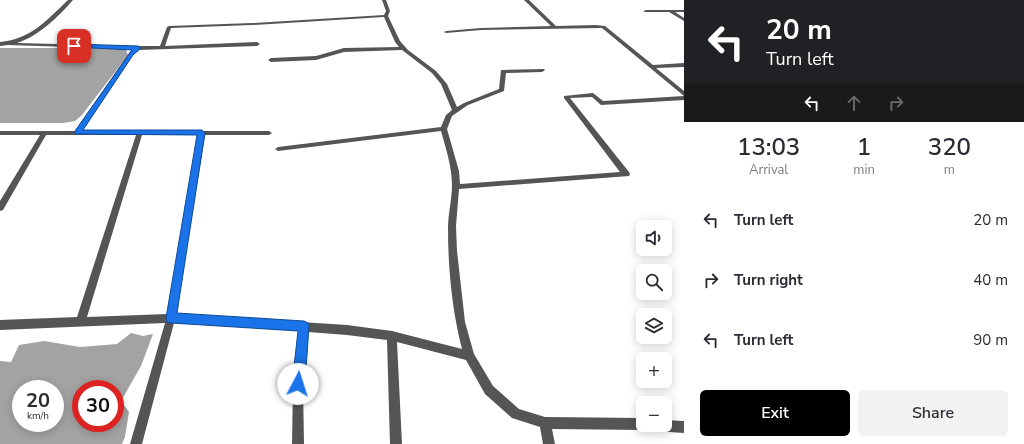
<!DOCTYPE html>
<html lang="en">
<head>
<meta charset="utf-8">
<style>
	:root { --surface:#fff; --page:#f2f2f3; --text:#2b2b33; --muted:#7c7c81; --accent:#000 }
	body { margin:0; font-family:"Nunito Sans",sans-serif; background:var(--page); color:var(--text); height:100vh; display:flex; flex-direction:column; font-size:15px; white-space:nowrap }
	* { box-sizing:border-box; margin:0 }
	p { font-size:13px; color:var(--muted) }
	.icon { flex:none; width:22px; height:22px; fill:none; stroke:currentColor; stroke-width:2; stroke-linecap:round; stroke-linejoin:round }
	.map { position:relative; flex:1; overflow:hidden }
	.details { display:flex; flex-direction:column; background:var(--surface); width:340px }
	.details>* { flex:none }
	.hud { background:#202124; color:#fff; overflow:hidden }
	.fabs { position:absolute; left:636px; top:220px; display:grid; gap:8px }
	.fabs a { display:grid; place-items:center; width:36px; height:36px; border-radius:6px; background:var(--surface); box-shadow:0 2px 10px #0003; font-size:20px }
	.speed { position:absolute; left:12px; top:380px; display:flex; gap:8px; font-size:20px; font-weight:700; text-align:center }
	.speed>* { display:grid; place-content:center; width:52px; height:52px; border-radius:50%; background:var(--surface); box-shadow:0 2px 10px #0003; line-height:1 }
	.speed small { font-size:10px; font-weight:400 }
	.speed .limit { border:6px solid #d22; background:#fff; color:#111 }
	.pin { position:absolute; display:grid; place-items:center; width:34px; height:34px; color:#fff; margin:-17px; border-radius:8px; box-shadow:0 2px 6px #0006 }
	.me { position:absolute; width:44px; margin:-22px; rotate:5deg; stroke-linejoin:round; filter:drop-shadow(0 0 3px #0008) }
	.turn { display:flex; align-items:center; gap:14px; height:84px; padding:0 16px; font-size:18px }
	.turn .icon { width:52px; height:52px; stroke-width:2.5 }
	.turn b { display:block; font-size:28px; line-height:34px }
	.lanes { display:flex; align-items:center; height:38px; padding:0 16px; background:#0003; justify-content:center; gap:20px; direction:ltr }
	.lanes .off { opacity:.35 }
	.eta { display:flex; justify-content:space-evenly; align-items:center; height:68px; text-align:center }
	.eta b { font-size:24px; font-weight:600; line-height:28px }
	.action { display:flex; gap:8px; margin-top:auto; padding:8px 16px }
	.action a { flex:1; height:46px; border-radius:6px; background:var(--accent); color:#fff; font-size:16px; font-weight:600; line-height:46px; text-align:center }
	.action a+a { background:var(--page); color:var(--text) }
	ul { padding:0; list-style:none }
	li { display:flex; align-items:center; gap:12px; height:60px; padding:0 16px }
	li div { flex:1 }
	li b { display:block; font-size:15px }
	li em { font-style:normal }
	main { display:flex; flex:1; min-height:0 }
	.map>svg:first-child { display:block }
</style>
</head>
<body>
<main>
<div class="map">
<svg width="684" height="444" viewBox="0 0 684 444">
	<rect width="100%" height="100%" fill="#fff"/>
	<!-- water -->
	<path fill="#a3a3a3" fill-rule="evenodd" d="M0 48H123L126 50 128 55 82 115 75 121 63 123H0Z
		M131 333 143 336 153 334 141 366 121 401 129 412 125 437 122 444H0V361L11 362 19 345 44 341 80 347 117 344ZM21 389H55V423H21ZM81 389H115V423H81Z"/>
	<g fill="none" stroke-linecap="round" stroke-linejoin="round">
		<!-- minor -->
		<path fill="#555" fill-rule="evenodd" d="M68 0H73C58 17 39 36 17 43L138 46H160L167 27 169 26 252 23 384 15 386 11 382 0H386L390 11 388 16 400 41 408 50 436 71 447 84 457 107 464 103 499 89 501 70 544 69 545 70 542 72 506 73 504 91 468 105 452 116 447 129 459 171 460 184 620 172 564 98V96L593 93 603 101 684 96V100L601 105 592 97 570 98 629 172 630 174 629 176 459 189 456 226 457 251 465 322 474 354 493 386 519 409 545 417 643 418V425H648L647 428 643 430 552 429 555 444H543L540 427 512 418 485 394 466 360 397 342 402 444H390L387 340 347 335 308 332 303 384 304 444H292L293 384 299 331 174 323 142 444H130L165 323 0 330V320L77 317 136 135H46L3 210 0 211V201L40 135H0V131H75L129 53 133 49 8 45 0 46V42C31 39 47 20 68 0ZM384 17 395 42 399 47 344 48 316 56 271 58 268 60 271 62 316 60 344 52 402 50 432 73 441 84 452 110 446 115 441 127 278 147 275 149 278 151 441 131C446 149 452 167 452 185 452 199 448 214 448 228 448 268 452 310 462 349L392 331 347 325 176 314 205 135H269L272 133 269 131H82L133 55 139 50 257 46 260 44 257 42 165 46 171 28 252 25ZM142 135H198L167 314 87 317Z
			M524 0H529L556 26 596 25 605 26 653 65 684 63V67L656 68 684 91V96L602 28 481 30 446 33 444 32 446 31 481 28 551 26Z
			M646 10H684V12H675L684 18V21L669 12H644V11Z
			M665 420 684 421V433L654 431 650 429 648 425H665Z"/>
	</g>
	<!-- route -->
	<path fill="#1a73e8" stroke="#114b97" d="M74 44 138 46 141 48 133 55 83 130H202L205 133 177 313 304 321 308 323 309 326 305 384 303 388 298 390 294 388 292 384 298 331 171 323 167 322 166 318 197 135 75 134V131L132 50 72 47 71 46Z"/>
</svg>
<div class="fabs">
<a><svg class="icon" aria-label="sound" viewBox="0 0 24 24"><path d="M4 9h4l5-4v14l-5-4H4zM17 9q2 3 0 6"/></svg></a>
<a><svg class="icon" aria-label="search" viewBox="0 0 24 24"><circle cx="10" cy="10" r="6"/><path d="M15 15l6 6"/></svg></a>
<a><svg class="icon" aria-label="layers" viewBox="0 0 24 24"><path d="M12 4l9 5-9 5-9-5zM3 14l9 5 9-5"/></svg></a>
<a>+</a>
<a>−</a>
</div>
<div class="speed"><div>20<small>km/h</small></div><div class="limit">30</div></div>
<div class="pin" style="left:74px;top:46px;background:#d93025"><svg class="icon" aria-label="arrive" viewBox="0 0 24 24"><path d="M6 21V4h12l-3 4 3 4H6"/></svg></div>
<svg class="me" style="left:298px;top:384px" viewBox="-20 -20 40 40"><circle r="19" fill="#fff"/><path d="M0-13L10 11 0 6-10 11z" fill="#1a73e8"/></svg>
</div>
<section class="details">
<div class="hud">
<div class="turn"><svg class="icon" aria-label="left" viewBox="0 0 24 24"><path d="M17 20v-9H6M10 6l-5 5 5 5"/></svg><div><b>20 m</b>Turn left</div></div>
<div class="lanes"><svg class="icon" aria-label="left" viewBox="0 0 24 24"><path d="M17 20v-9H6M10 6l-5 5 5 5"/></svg><svg class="icon off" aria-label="ahead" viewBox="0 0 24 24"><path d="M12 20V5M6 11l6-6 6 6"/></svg><svg class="icon off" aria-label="right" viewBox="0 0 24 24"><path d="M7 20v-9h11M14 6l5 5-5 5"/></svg></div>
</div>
<div class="eta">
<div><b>13:03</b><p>Arrival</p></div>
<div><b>1</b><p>min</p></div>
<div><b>320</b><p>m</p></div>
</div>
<ul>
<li><svg class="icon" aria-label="left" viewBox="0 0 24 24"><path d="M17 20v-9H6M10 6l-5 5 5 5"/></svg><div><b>Turn left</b></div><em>20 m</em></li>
<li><svg class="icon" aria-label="right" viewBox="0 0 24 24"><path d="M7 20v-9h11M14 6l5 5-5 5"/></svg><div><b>Turn right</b></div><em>40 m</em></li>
<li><svg class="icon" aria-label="left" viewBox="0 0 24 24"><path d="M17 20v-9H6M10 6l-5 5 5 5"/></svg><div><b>Turn left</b></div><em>90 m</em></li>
</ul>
<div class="action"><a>Exit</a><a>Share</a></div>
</section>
</main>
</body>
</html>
